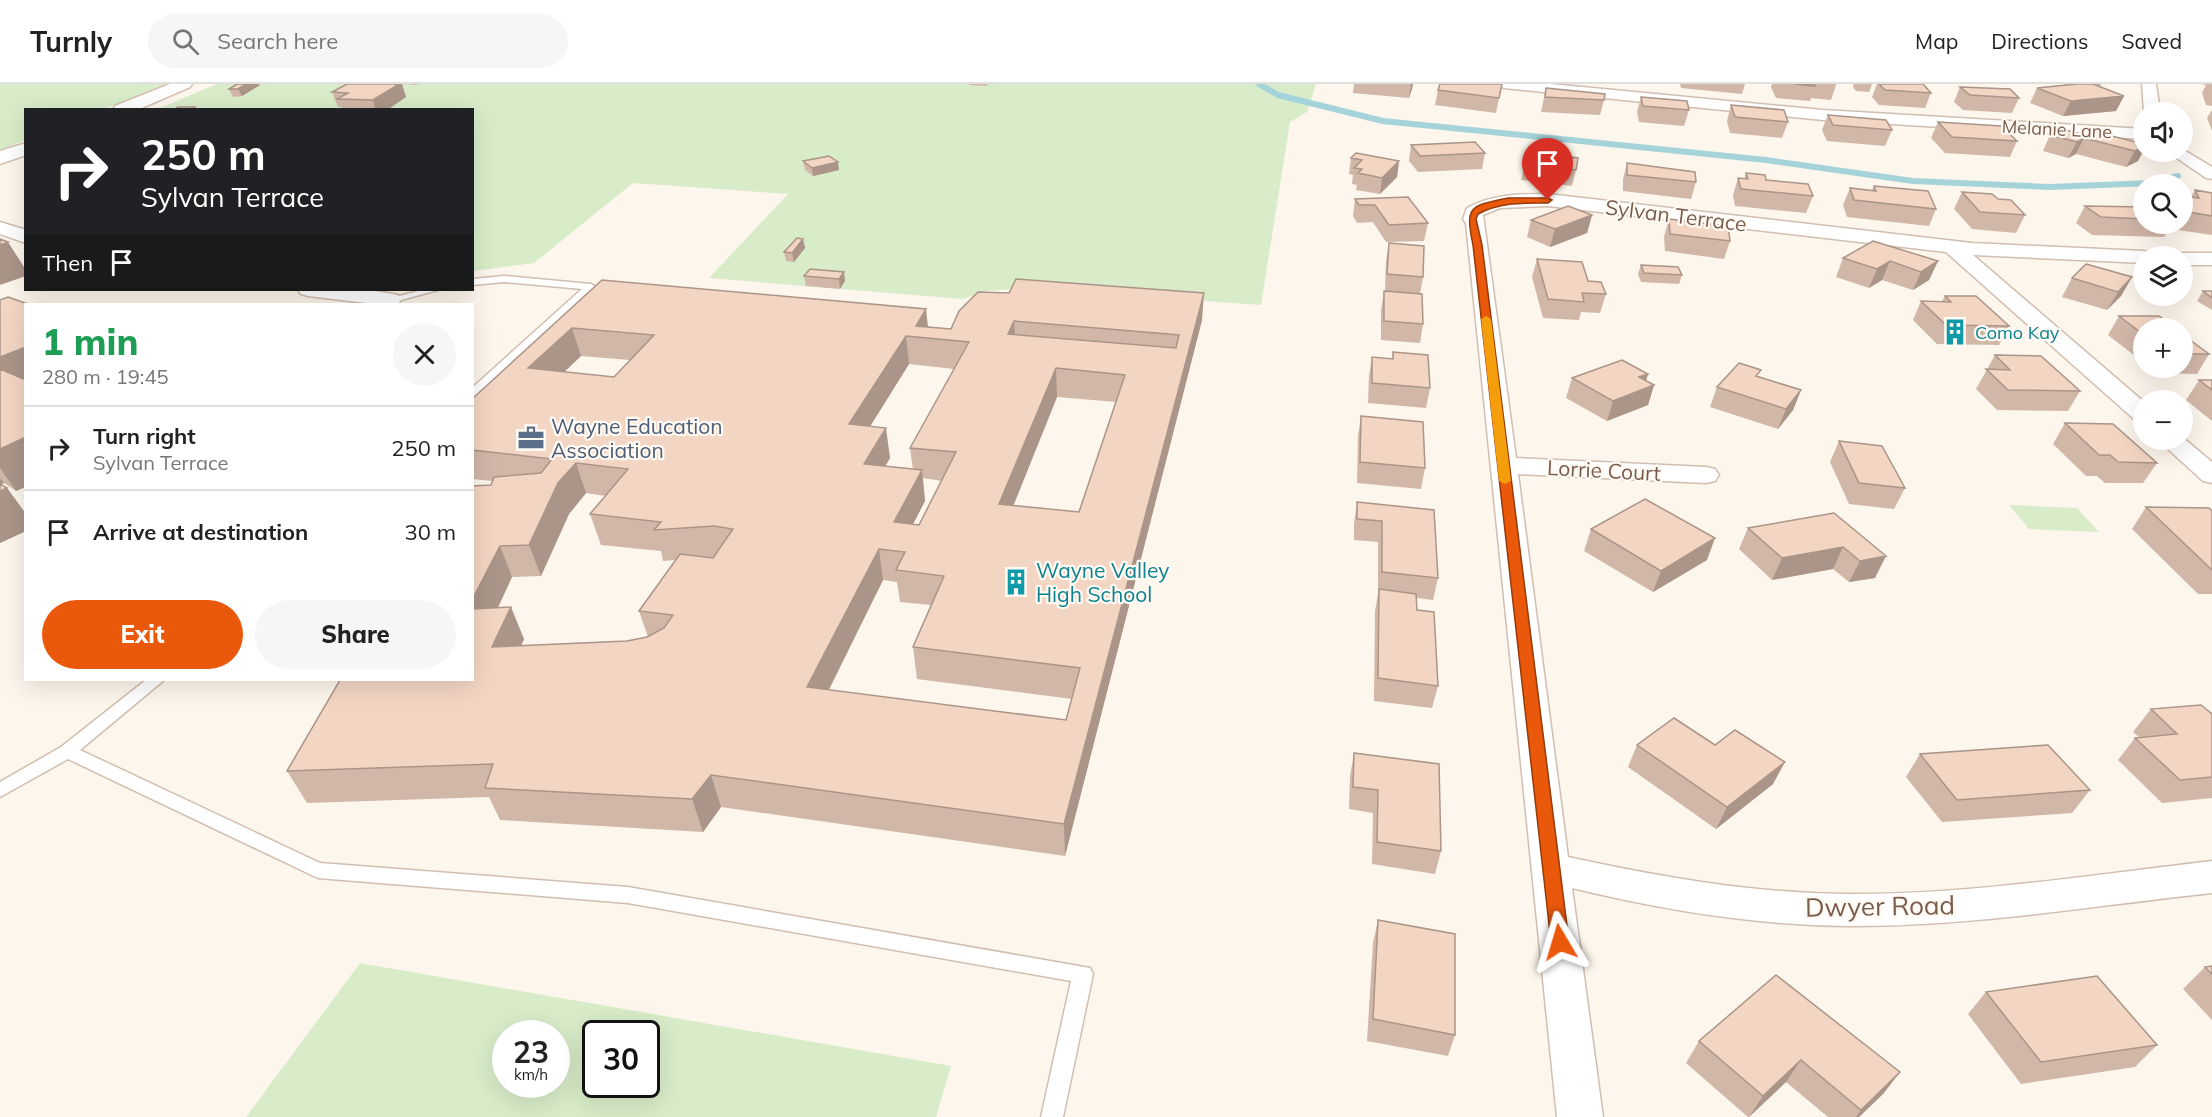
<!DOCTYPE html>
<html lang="en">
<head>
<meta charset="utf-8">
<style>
	:root { --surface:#fff; --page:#f6f6f6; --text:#222; --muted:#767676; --line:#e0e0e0; --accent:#ea580c }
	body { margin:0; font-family:Mulish,sans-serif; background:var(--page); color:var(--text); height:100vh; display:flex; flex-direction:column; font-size:22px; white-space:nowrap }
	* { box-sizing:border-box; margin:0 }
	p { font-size:20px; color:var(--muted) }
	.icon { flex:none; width:33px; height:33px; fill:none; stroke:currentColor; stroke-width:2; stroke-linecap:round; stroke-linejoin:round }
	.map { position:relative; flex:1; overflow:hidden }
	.drawer { position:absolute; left:24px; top:219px; width:450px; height:378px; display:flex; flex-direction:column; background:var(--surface); border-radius:0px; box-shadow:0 6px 24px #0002 }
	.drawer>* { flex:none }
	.guide { position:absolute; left:24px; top:24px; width:450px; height:183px; border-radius:0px; box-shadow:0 6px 24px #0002; background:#202124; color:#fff; overflow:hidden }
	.buttons { position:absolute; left:2133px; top:18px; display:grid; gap:12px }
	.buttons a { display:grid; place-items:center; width:60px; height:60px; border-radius:50%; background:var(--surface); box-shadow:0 6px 24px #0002; font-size:30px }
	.speed { position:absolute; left:492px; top:936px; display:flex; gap:12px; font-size:30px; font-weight:700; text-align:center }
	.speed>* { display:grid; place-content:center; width:78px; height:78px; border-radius:50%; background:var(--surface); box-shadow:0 6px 24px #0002; line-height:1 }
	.speed small { font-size:15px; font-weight:400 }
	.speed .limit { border:3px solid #111; border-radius:9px; background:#fff; color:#111 }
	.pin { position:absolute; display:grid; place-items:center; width:51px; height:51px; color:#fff; margin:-62px -26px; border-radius:50% 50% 50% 0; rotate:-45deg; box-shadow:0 0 6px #0007 }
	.pin .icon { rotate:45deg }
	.me { position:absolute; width:66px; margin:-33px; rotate:353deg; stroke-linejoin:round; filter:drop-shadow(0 0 4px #0008) }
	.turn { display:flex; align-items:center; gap:21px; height:126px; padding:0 18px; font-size:27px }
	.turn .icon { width:78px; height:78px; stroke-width:2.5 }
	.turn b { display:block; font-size:42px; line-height:51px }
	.then { display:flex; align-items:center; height:57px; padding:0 18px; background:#0003; gap:12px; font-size:22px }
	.round { display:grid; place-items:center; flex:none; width:63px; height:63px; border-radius:32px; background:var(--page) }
	.headline { display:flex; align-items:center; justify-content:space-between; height:102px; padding:0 18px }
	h1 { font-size:36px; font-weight:800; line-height:45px; color:#1e9e55 }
	.button { display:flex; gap:12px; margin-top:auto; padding:12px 18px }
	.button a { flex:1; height:69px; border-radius:36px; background:var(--accent); color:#fff; font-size:24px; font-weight:800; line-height:69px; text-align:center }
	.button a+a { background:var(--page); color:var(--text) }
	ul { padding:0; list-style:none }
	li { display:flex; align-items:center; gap:18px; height:84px; padding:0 18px; border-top:2px solid var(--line) }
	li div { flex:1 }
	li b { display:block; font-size:22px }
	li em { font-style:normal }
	header { display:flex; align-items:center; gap:36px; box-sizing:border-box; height:84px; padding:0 30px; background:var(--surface); border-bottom:2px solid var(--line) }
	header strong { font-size:28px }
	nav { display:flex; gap:33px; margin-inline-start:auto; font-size:21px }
	.search { width:420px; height:54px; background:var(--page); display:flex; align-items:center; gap:15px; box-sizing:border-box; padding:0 21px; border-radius:33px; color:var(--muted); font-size:22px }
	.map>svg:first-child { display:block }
</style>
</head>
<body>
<header>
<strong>Turnly</strong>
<div class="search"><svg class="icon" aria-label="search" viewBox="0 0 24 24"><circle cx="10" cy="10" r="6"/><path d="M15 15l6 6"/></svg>Search here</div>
<nav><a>Map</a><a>Directions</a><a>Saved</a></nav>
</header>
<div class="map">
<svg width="2212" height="1033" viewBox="0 0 2212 1033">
	<rect width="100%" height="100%" fill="#fdf6ec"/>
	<!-- green -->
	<path fill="#d8ecc9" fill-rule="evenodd" d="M0 0H168L104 25 26 26 25 56 0 66Z
		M217 0H1316L1307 28 1290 38 1261 221 1024 204 988 207 963 215 709 194 788 110 633 99 534 179 473 187 472 26H155Z
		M2009 421 2077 424 2099 448 2029 445Z
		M360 879 951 982 936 1033H246ZM506 950H556V1000H506ZM596 950H646V1000H596Z"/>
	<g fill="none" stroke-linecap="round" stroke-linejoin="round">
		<!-- stream -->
		<path stroke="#a5d3da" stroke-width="6" d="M1259 0 1278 11 1383 37 1766 76 1913 97 2049 103 2152 99 2178 92"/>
		<!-- lane casing -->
		<g stroke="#d1beb0" stroke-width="3">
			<path id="lane" d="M504 192 591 200 596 203 476 314H472V304L582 205 504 198 472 201V195Z
				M422 206H438L390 219 385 216Z
				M146 596H164L80 666 320 779 628 803 1090 884 1093 890 1063 1033H1041L1071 897 628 819 318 794 68 675 0 713V698L61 663Z"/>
		</g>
		<!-- street casing -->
		<g stroke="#d1beb0" stroke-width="3">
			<path id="street" d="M1497 0H1551L1823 26 2144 45V55L1823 36 1504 4Z
				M2142 0H2156L2160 28H2144Z
				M2182 65 2212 83V95L2206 94 2168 68H2182Z
				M1548 110 1972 159 2144 167 2151 169 2154 172H2144V179L1973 171 2144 318V338L2135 336 1946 168 1548 122 1500 124 1483 131 1516 374 1706 383 1715 385 1719 391 1715 397 1706 399 1518 390 1568 773C1660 793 1752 809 1846 810 1968 811 2091 791 2212 777V809C2091 822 1968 843 1846 842 1753 841 1663 826 1572 804L1603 1033H1557L1466 139 1463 135 1467 124C1493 110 1520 110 1548 110Z
				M0 138 26 146V159L0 150Z
				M2182 169H2212V181H2182V172H2174Z
				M298 206C329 203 367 204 398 211L401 216 398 220H375L308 212 301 210Z
				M2182 353 2212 378V399L2203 397 2158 356H2182Z"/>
		</g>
		<!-- secondary casing -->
		<g stroke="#d6c0b0" stroke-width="3">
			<path id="secondary" d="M170 0H192L190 3 137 26H113L115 22Z
				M26 59V71L0 80V67Z"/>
		</g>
		<!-- lane -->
		<use href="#lane" fill="#fff" fill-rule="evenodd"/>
		<!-- street -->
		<use href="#street" fill="#fff" fill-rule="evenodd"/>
		<!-- secondary -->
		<use href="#secondary" fill="#fff" fill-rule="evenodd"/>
	</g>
	<!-- wall -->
	<path fill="#d1b7a8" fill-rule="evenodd" d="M347 0H418L416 1 402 0 406 13 387 26H342L341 23H338L332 8Z
		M969 0H988L986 2 969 1Z
		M1354 0H1413L1412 5 1409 14 1353 9Z
		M1502 0 1496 29 1435 21 1438 6Z
		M1680 0H1745L1742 10 1681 4Z
		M1772 0H1836V1L1831 16 1811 14 1810 17 1776 14 1771 3Z
		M1854 0H1872L1869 8 1856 7 1853 3Z
		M1877 0H1911L1931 9 1925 24 1879 21 1872 13Z
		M2070 0H2101L2100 3 2124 12 2116 27 2063 32 2030 19 2037 4Z
		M2201 0H2212V22L2206 21 2202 9 2206 1Z
		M260 1 242 12 233 13 229 5Z
		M1960 3 2019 14 2012 29 1963 26 1954 18Z
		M1546 4 1604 16 1600 31 1541 28Z
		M1641 13 1689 26 1684 42 1639 38 1637 28Z
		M1731 21 1788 38 1782 54 1730 49 1727 37Z
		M2212 26V47L2207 34Z
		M1828 31 1892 46 1885 62 1827 57 1822 46Z
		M1938 38 2017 57 2010 73 1945 69 1931 54Z
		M2050 51H2084L2144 60 2138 77 2126 83 2076 70 2068 74 2043 67Z
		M1411 61 1485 69 1482 85 1418 88 1409 77Z
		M1528 68 1576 86 1572 102 1521 96Z
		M1351 74 1399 77 1397 93 1380 110 1356 106 1357 101 1352 100 1353 91 1349 90Z
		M803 77 839 86 813 92 805 86Z
		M1627 79 1696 98 1691 115 1623 107V95Z
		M1746 89 1813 112 1806 129 1735 122 1733 111 1738 94 1744 95Z
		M1874 102 1936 125 1929 142 1847 133 1843 121 1850 104 1871 107Z
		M2195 106 2212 109V151L2178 146 2175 140H2182V112L2191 113Z
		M1962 108 1998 115 2025 131 2016 149 1972 145 1954 125Z
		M1408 113 1428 139 1424 157 1386 158 1373 138 1357 139 1353 132 1355 115Z
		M2085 122 2144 123V140H2172L2164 153 2092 151 2076 139Z
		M1592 131 1587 149 1550 163 1527 153 1531 136Z
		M1669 135 1730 157 1724 175 1665 167 1664 153Z
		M803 155 805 164 794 178 786 177 784 168Z
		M1389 159 1423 193 1420 210 1423 240 1420 259 1381 256V226L1384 207 1385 208 1386 177Z
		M1843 174 1938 177 1929 196 1913 206 1882 196 1869 204 1836 193Z
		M1537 175 1588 197 1606 210 1600 229 1581 228 1579 236 1543 234 1532 193Z
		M1641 181 1682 191 1679 200 1641 198 1638 190Z
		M810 185 845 197 840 205 806 202 804 192Z
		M2132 193 2121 212 2107 226 2062 213 2072 194Z
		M602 196 928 243 951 245 959 227 1202 236 1065 772 721 723 703 748 500 736 489 713 307 719 287 687 472 596 493 397 472 395V315ZM581 272 630 276 614 293 564 288ZM909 280 954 285 910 364 913 386 885 383 890 374 870 342ZM1057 313 1116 318 1079 428 1013 421ZM923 394 942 397 919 441 913 440 925 417ZM586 409 606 412 590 430 601 461 661 467 663 477 675 476 639 527 648 553 627 557 521 562 524 555 498 524 512 493 541 492 569 430ZM883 496 897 498 900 518 931 521 913 563 917 595 1072 615 1066 636 829 606Z
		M2203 207H2212V226L2197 217Z
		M1945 212 2009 242 1999 261 1937 260 1913 236 1921 217H1942Z
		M0 216 16 407 4 399 1 401 7 404 26 430V447L0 459Z
		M2119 232 2144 244V279L2108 251Z
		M2182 250 2209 270 2197 290 2156 289 2149 284H2182Z
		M1393 268 1430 304 1426 324 1368 319 1369 292 1372 273 1392 275Z
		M1995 271 2080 307 2068 327 1997 326 1976 305Z
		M1648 290 1646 297 1654 301 1648 321 1607 337 1566 314 1572 294Z
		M2199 296H2212V337L2186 316Z
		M1717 303 1801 306 1793 326 1778 345 1710 323Z
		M1361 332 1425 384 1421 405 1357 399 1358 352Z
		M2065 339 2157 379 2143 399H2105L2097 392H2086L2053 360Z
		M1839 357 1905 404 1894 425 1849 420 1830 378Z
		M1357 418 1434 426 1438 494 1433 516 1417 514V526L1438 602 1432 624 1374 617 1375 527 1378 510V458L1354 456V440Z
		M2146 423 2212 427V510H2198L2132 445Z
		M1834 429 1875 494 1849 498 1833 485 1772 496 1739 465 1748 444Z
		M1591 445 1707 476 1653 508 1584 467Z
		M2151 625 2212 630V714L2162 719 2118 676 2135 654 2139 653 2133 648Z
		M1637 661 1773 700 1716 745 1628 683Z
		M1354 669 1441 767 1435 790 1372 780 1373 729 1349 725 1350 692Z
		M1920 670 2090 706 2072 729 1942 738 1906 693Z
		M1378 836 1455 951 1448 972 1367 957 1373 859Z
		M2212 882V936L2183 905 2205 883Z
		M1986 908 2157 961 2135 983 2021 1000 1968 930Z
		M1699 957 1900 988 1883 1010 1859 1033H1828L1786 998 1749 1033H1748L1686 979Z"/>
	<!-- shaded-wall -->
	<path fill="#aa9588" d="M246 0H259L260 1 242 12 238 5Z
		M399 0H402L406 13 387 26H376L373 16Z
		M1411 0H1413L1412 5 1409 14Z
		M2124 12 2116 27 2063 32 2071 17Z
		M2084 54 2076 70 2068 74 2077 58Z
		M2144 62V66L2138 77 2126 83 2135 67Z
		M1399 77 1397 93 1380 110 1382 94Z
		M838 78 839 86 813 92 812 84Z
		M1592 131 1587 149 1550 163 1555 145Z
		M803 155 805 164 794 178 792 169Z
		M8 158 26 186V192L0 201V161Z
		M1890 177 1882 196 1869 204 1877 185Z
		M1938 177 1929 196 1913 206 1921 188Z
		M844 188 845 197 840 205 839 195Z
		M2132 193 2121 212 2107 226 2118 208Z
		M1204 209 1202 236 1065 772 1064 740Z
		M926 225 929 252 916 242Z
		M1014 237 1016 265 1008 250Z
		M572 244 581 272 538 313 528 284Z
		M906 252 909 280 853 370 849 340Z
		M26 263V308L0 300V273Z
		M1056 284 1057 313 1002 450 999 420Z
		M1648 290 1643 306 1654 301 1648 321 1607 337 1613 317 1639 293Z
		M1801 306 1793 326 1778 345 1786 325Z
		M886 344 890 374 868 410 864 380Z
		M26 353V403L16 407 0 384V365Z
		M576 379 586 409 569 430 541 492 529 461 558 399Z
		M922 386 925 417 899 467 894 438Z
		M0 394 4 399 0 401Z
		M7 404 26 430V447L0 459V407Z
		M1715 454 1707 476 1653 508 1661 487Z
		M500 462 512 493 482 557 472 536V516Z
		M1843 463 1833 485 1772 496 1782 474Z
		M879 465 883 496 814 635 807 603Z
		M1886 472 1875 494 1849 498 1860 477Z
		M511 523 524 555 506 595 492 563Z
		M1785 678 1773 700 1716 745 1727 723Z
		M711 691 721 723 703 748 692 715Z
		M1801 976 1786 998 1749 1033 1763 1012Z
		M1900 988 1883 1010 1859 1033H1856L1861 1026Z"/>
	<!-- building -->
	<path fill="#f3d5c3" stroke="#aa9588" stroke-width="1.5" fill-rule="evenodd" d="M237 0H246L238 5H229Z
		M347 0H399L373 16 337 15 348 9 332 8Z
		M1440 0H1502L1499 14 1438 6Z
		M1795 0H1814L1815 2Z
		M1879 0H1923L1931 9 1885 6Z
		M2077 0H2093L2124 12 2071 17 2037 4Z
		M1960 3 2010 5 2019 14 1970 11Z
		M1546 4 1605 10 1604 16 1545 13Z
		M1641 13 1687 17 1689 26 1643 22Z
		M1731 21 1784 26 1788 38 1735 33Z
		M178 23H195L191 26H173Z
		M1828 31 1886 36 1892 46 1833 41Z
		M1938 38 2001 42 2017 57 1952 53Z
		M2063 45 2084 51 2092 47 2144 60V62L2135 67 2084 54 2077 58 2050 51Z
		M1475 58 1485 69 1420 72 1411 61Z
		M1528 68 1578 74 1576 86 1525 79Z
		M1356 69 1399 77 1382 94 1358 89 1362 85 1354 84 1362 76 1351 74Z
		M829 72 838 78 812 84 803 77Z
		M1627 79 1695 88 1696 98 1627 91Z
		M1746 89 1765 91 1766 96 1808 100 1813 112 1741 105 1738 94 1748 95Z
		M1874 102 1928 107 1936 125 1854 116 1850 104 1876 107Z
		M2195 106 2212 109V132L2188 128 2182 116V112L2199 114Z
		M1962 108 1992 110 1998 115 2011 116 2025 131 1980 128Z
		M1408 113 1428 139 1389 141 1375 121H1359L1355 115Z
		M1568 122 1592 131 1555 145 1531 136Z
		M2085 122 2144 123V135L2101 133Z
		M1669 135 1728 142 1730 157 1670 150Z
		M797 154 803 155 792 169 784 168Z
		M0 155 8 158 0 161Z
		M1873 157 1938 177 1921 188 1890 177 1877 185 1843 174Z
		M1389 159 1424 162 1423 193 1387 190Z
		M1537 175 1582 178 1588 197 1601 198 1606 210 1582 209 1584 218 1548 215Z
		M2086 180 2132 193 2118 208 2072 194Z
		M1641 181 1678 183 1682 191 1644 189Z
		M810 185 844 188 839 195 804 192Z
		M1016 195 1204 209 1064 740 711 691 692 715 485 704 493 680 287 687 340 596H472V525L511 523 492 563 627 557 647 553 664 544 673 531 639 527 680 470 713 474 733 445 714 442 654 446 661 438 590 430 628 385 576 379 558 399 529 461 500 462 472 516V402L491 401 494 393 541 389 552 375 472 366V315L602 196 926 225 916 242 951 245 959 227 978 208 1009 209ZM1014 237 1179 251 1176 264 1008 250ZM572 244 654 251 614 293 528 284ZM906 252 969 258 910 364 956 368 919 441 894 438 922 386 864 380 886 344 849 340ZM1056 284 1125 291 1079 428 999 420ZM879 465 905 468 896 486 944 492 913 563 1080 584 1066 636 807 603Z
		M1384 207 1422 210 1423 240 1384 237Z
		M2203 207H2212V214Z
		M1945 212H1976L2009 242 1946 241 1921 217 1951 218Z
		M8 213 28 220H26V263L0 273V216Z
		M2119 232H2159L2175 244H2144V251Z
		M2182 250 2209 270H2182Z
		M1393 268 1428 271 1430 304 1372 299V273L1393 275Z
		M1995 271 2041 272 2080 307 2008 306 1986 285 2010 286Z
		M1622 276 1648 290 1639 293 1654 301 1613 317 1572 294Z
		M1739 279 1761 286 1756 292 1801 306 1786 325 1717 303Z
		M0 285 26 296V353L0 365Z
		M2199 296H2212V306Z
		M1361 332 1423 338 1425 384 1360 378Z
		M2065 339 2113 340 2157 379 2118 378 2110 371H2099Z
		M1839 357 1882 362 1905 404 1859 399Z
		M0 400 7 404 0 407Z
		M1645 415 1715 454 1661 487 1591 445Z
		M1357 418 1434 426 1438 494 1382 488V437L1357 435Z
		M2146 423 2209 424 2212 427V486Z
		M1834 429 1886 472 1860 477 1843 463 1782 474 1748 444Z
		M1379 505 1416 510 1417 526 1434 528 1438 602 1378 594Z
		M2201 621 2212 630V693L2180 696 2135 654 2177 650 2151 625Z
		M1674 634 1715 661 1735 646 1785 678 1727 723 1637 661Z
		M2048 661 2090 706 1957 716 1920 670Z
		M1354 669 1439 680 1441 767 1377 758 1378 706 1353 703Z
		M1378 836 1455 850V951L1373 935Z
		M2212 882V890L2205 883Z
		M1776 891 1900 988 1861 1026 1801 976 1763 1012 1699 957Z
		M2097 892 2157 961 2041 978 1986 908Z"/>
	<!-- route -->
	<path fill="#ea580c" stroke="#983908" stroke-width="1.5" d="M1508 114H1548L1552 116 1548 119C1523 119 1501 118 1478 130L1476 135 1482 161 1569 858 1566 864 1560 866 1553 864 1551 858 1473 161C1465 122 1469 122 1508 114Z"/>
	<!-- slow -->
	<path fill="#f59e0b" d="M1486 232 1491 235 1511 397 1505 400 1499 397 1481 235Z"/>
	<!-- icons -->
	<defs>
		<g id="building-bare" transform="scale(2.07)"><path d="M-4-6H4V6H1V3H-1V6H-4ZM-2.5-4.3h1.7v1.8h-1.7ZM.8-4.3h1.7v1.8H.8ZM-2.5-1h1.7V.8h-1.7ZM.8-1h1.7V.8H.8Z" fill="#0f9aa8" stroke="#fffaf3" stroke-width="2.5" paint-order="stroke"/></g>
		<g id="office-bare" transform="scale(2.07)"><path d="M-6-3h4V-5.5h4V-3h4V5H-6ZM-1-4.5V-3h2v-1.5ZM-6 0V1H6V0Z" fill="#5c6f8a" stroke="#fffaf3" stroke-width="2.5" paint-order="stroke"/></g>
	</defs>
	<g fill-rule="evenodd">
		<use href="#building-bare" x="1955" y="248"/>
		<use href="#office-bare" x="531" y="354"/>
		<use href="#building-bare" x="1016" y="498"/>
	</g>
	<g text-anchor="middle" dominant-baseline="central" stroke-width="4.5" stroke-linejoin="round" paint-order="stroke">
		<!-- far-street labels -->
		<g font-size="18" fill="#7a5c4d" stroke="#fffaf3">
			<text transform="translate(2057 45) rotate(3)">Melanie Lane</text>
		</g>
		<!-- far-culture labels -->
		<g font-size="18" fill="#0d838f" stroke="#fffaf3" text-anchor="start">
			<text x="1975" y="248">Como Kay</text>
		</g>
		<!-- street labels -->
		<g font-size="21" fill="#7a5c4d" stroke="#fffaf3">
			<text transform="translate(1676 131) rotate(7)">Sylvan Terrace</text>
			<text transform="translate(1604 386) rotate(3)">Lorrie Court</text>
		</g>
		<!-- service labels -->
		<g font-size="21" fill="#4e5e75" stroke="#fffaf3" text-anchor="start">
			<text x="551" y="342">Wayne Education<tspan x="551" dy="24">Association</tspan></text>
		</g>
		<!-- culture labels -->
		<g font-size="21" fill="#0d838f" stroke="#fffaf3" text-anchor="start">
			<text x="1036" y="486">Wayne Valley<tspan x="1036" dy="24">High School</tspan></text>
		</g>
		<!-- near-street labels -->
		<g font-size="26" fill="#7a5c4d" stroke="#fffaf3">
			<text transform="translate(1880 822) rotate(-1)">Dwyer Road</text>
		</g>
	</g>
</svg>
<div class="buttons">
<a><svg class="icon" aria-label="sound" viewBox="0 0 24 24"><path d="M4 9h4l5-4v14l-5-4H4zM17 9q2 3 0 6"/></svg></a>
<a><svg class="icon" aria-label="search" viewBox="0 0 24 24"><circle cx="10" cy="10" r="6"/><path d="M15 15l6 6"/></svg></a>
<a><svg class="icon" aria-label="layers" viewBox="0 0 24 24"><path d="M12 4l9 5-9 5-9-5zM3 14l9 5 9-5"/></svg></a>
<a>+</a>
<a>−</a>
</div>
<div class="speed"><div>23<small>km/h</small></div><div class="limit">30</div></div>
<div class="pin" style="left:1548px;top:116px;background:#d93025"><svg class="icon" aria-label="arrive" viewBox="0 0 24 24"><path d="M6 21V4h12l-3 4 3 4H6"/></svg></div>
<svg class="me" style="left:1560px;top:858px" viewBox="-20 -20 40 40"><path d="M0-17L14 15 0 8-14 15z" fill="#ea580c" stroke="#fff" stroke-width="4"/></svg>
<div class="guide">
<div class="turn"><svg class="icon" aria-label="right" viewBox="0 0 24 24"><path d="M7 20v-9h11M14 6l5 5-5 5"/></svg><div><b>250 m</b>Sylvan Terrace</div></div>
<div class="then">Then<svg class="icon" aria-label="arrive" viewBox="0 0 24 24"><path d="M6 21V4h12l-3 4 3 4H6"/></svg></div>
</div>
<section class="drawer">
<div class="headline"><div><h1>1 min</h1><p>280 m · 19:45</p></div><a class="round"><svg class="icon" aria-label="close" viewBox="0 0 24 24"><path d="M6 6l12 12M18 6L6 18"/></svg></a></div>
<ul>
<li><svg class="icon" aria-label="right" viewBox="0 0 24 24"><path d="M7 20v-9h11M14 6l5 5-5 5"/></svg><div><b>Turn right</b><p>Sylvan Terrace</p></div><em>250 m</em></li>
<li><svg class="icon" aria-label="arrive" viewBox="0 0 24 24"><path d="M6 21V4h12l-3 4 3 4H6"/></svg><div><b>Arrive at destination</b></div><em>30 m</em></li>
</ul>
<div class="button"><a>Exit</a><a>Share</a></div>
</section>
</div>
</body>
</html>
